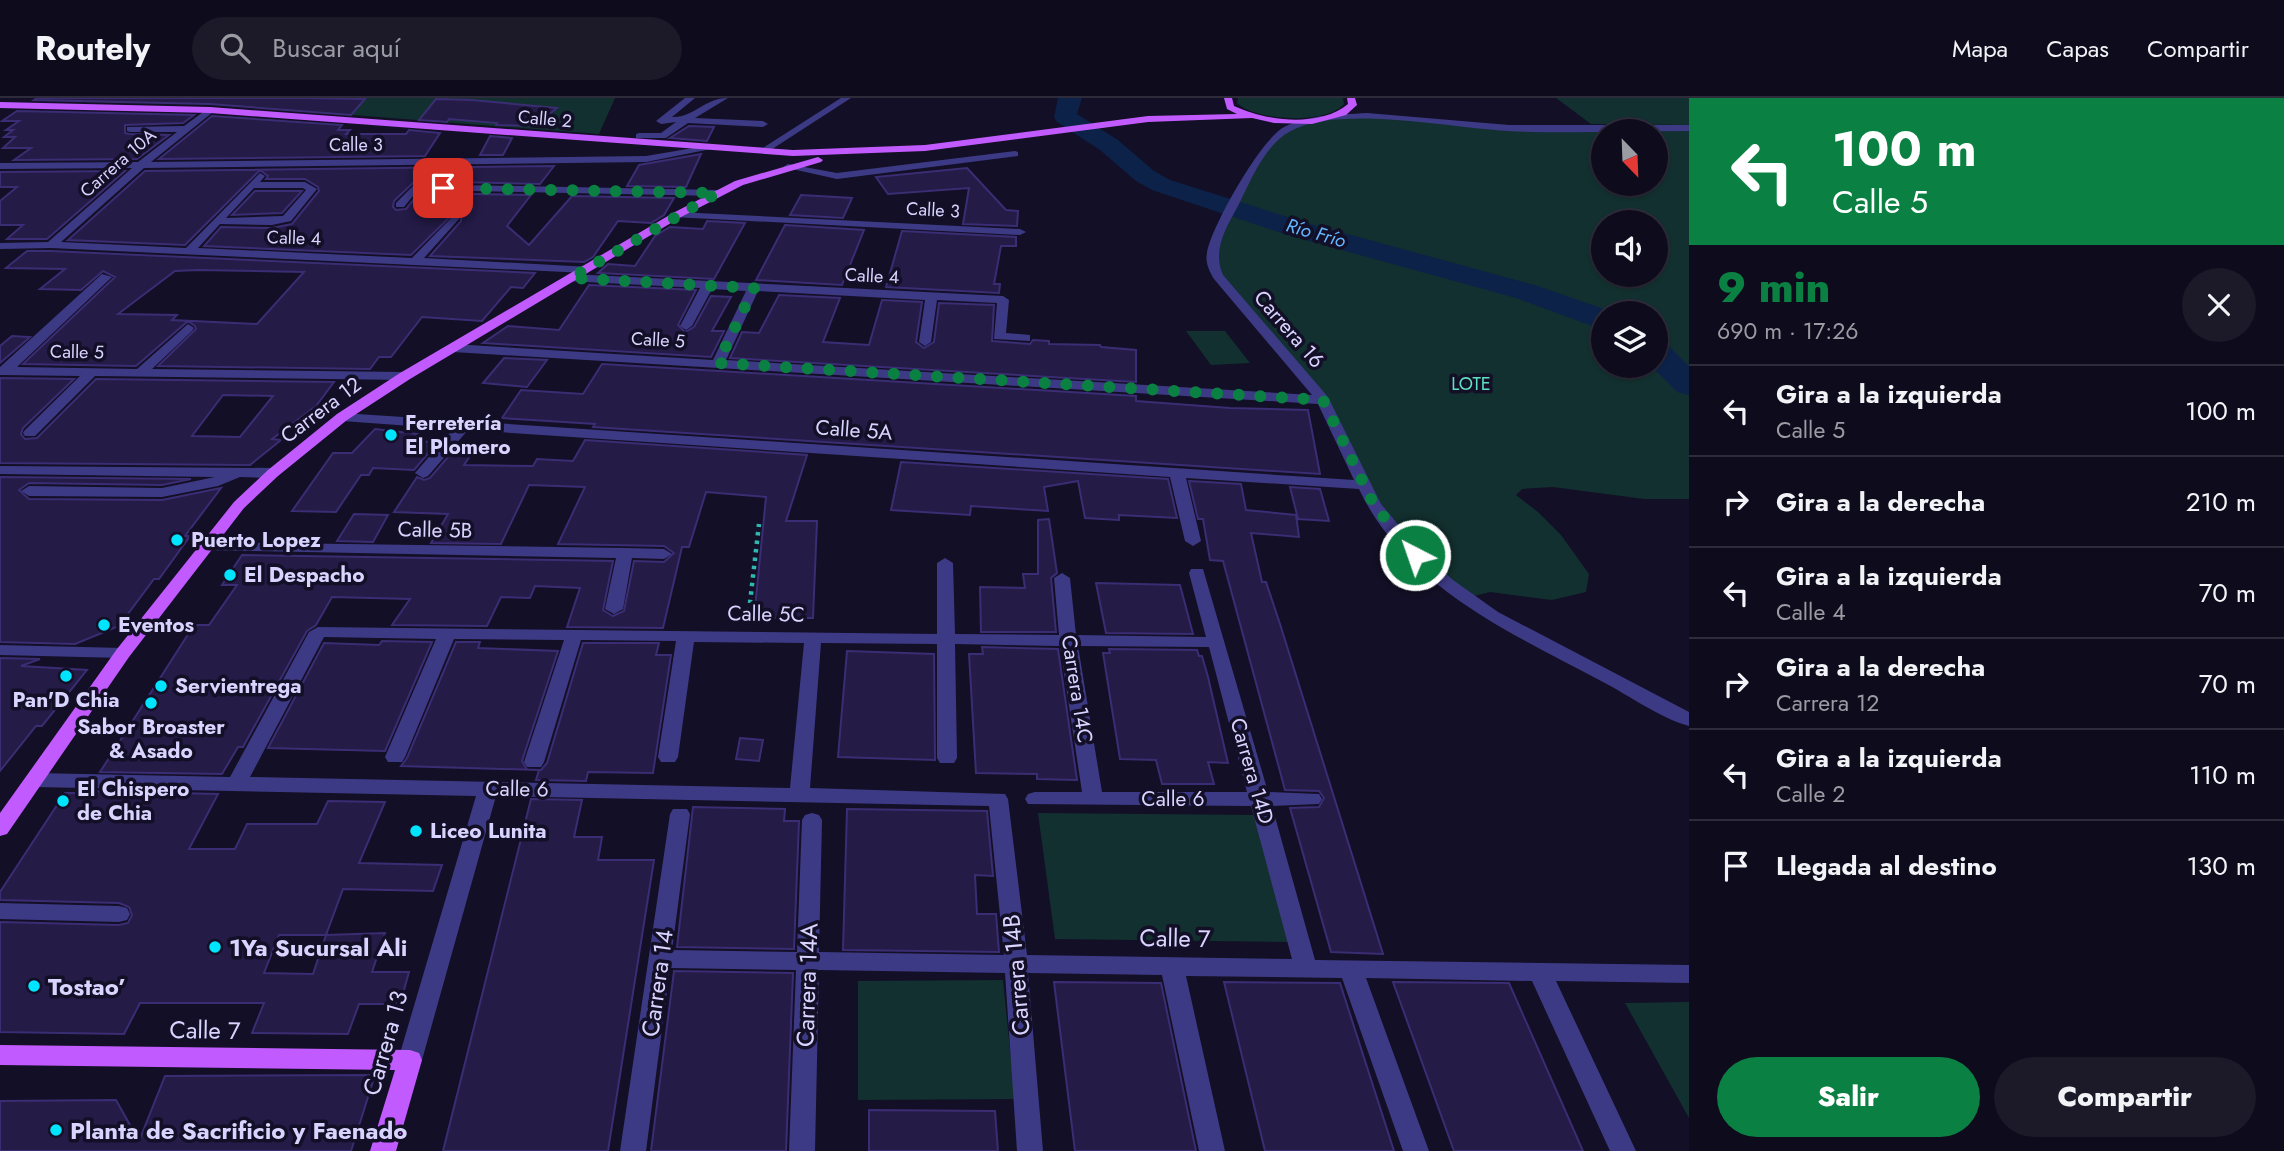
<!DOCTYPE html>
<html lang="es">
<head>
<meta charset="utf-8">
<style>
	:root { --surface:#0e0b1c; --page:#1c1929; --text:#f1f3f6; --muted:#9b9ba3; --line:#2e2b3b; --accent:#0b8043 }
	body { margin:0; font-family:Jost,sans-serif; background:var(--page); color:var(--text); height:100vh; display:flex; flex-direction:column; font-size:26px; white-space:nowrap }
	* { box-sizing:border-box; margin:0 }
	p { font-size:23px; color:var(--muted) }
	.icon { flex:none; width:38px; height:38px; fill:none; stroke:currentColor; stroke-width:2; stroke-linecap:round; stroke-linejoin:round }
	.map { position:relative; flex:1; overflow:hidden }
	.sheet { display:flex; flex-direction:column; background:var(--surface); width:595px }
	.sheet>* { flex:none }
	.top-card { background:#0b8043; color:#fff; overflow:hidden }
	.needle { width:46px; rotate:157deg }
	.buttons { position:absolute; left:1591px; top:21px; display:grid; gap:14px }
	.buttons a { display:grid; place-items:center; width:77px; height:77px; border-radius:50%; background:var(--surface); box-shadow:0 2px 5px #0004,0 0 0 2px var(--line); font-size:35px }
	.pin { position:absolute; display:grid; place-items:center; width:60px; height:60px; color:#fff; margin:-30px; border-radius:14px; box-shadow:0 4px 10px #0006 }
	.me { position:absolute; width:77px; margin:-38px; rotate:319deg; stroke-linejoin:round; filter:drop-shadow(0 0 5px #0008) }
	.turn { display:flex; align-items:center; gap:24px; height:147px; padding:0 28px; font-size:32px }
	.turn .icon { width:91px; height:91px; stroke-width:2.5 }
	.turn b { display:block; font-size:49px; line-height:60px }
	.round { display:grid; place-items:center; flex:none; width:74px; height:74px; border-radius:37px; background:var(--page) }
	.head { display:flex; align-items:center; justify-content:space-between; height:119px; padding:0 28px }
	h1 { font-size:42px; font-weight:800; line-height:52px; color:var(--accent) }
	.button { display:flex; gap:14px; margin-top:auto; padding:14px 28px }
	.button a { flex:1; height:80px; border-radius:42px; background:var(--accent); color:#fff; font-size:28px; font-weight:800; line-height:80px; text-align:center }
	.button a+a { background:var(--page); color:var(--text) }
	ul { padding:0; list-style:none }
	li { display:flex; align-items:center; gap:21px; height:91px; padding:0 28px; border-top:2px solid var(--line) }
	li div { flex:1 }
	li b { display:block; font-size:26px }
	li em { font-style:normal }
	header { display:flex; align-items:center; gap:42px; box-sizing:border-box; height:98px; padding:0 35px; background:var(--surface); border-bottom:2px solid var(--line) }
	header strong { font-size:33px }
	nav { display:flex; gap:38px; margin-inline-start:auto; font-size:24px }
	.search { width:490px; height:63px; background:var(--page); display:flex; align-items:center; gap:18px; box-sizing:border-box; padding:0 24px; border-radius:38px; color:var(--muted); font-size:26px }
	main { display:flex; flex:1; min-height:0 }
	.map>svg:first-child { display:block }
</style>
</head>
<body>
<header>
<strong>Routely</strong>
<div class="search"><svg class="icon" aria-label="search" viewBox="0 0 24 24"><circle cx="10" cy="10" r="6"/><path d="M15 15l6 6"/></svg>Buscar aquí</div>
<nav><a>Mapa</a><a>Capas</a><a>Compartir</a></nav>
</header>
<main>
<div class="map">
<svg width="1689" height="1053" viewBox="0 0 1689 1053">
	<rect width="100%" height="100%" fill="#130f26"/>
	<!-- green -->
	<path fill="#12302f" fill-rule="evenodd" d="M308 0H615L599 36 301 13 300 9Z
		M1238 0H1343L1344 6C1327 27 1255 23 1237 5Z
		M1556 0H1689V27L1591 26Z
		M1367 18 1481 29 1689 30V401H1644L1553 389 1522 391 1516 397 1538 414 1561 437 1589 476 1586 494 1552 502 1490 494 1467 500 1401 443 1332 318 1218 178V137L1275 39 1300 25ZM1603 33H1656V86H1603ZM1603 124H1656V177H1603ZM1603 215H1656V268H1603Z
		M1186 233H1225L1250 265 1211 267Z
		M1038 715 1255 717 1293 844 1055 841Z
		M1003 882 1015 1001 858 1002V883Z
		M1689 904V1020L1625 905Z"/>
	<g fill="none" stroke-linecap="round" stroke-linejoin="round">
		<!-- river -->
		<path fill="#0c2248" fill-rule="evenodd" d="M1058 0H1082L1077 16 1118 42 1154 73 1170 82 1307 125 1538 188 1615 215H1603V230L1592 228 1516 200 1287 137 1152 92 1136 83 1100 52 1057 24 1054 19Z
			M1656 244 1668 247 1689 268V297L1677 294 1651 268H1656Z"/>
	</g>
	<!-- building -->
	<path fill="#241b47" stroke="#3b2d73" stroke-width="2" fill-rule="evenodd" d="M37 0H301L365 1 351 17 210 6 34 2Z
		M436 1 472 2 557 10 534 28 496 27 497 25 449 21 447 24 419 22Z
		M17 13 194 17 183 25 125 27V35L129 36 169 37 137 61 14 62 31 50H3L15 39H4L13 32H6L19 23H2Z
		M212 18 342 27 338 32H350L346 36H406L409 32 440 35 425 58 159 61Z
		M689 28 714 29 707 43 670 40Z
		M490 38 512 40 503 57H480Z
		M701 56 686 89 627 88 639 67Z
		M554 68 540 86 415 83 394 103 393 109 396 112 406 111 419 95 531 97 507 128 529 147 572 98 674 100 664 117 651 125 618 123 593 159 584 164 430 158 461 123V115L456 113 411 157 204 148 221 129 272 130 292 126 319 93 318 89 305 81H266L268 78 260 72 185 147 68 142 145 73Z
		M967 70 1006 112 1018 113 1017 128 963 126 969 90 888 96 876 79Z
		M125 73 47 141H7L23 127H0V103L17 89H0V74Z
		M255 93H302L282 115 232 117Z
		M801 97 852 100 843 120 790 117Z
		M707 123 745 125 714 181 598 175 608 166 635 168 655 138 670 129 703 131Z
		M785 127 864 132 842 187 756 182Z
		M902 133 1016 139V148H1001L994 186H1000L999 195 886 189Z
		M27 153H51L535 175 523 190 511 189 482 223 422 219 391 259H379L370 271 158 268 196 231 195 228 188 223 136 268 23 266 115 179 103 173 81 192 40 191 65 171 6 170ZM198 172 304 174 257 226 172 222 177 217 118 216 175 173Z
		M589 187 696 192 678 227 685 234 694 229 711 198 731 199 712 233H724L711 259 483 245 508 228 559 232Z
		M779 197 840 200 823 244 869 247 882 202 922 204 916 244 924 250 934 244 939 205 994 207 992 243 1030 246 1033 242 1049 243V246L1100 247 1101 249 1136 252V284L730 260 742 234 759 235Z
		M12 238 30 239 0 265V248Z
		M504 260 547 262 527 289 483 285Z
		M602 266 1136 298V303L1230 310 1308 312 1320 376 593 329 595 326 502 320 521 292 583 296Z
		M0 280 74 281 23 330 21 336 25 341 37 340 96 281 334 284 316 308 272 341 281 342 250 367 0 365ZM223 297 273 298 240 339 192 338Z
		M375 331 417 336 409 343 438 344 414 372 373 370 369 377H361L336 414 292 413 333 355H352Z
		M585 342 807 357 786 423H817L813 520H754L766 399 706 394 689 449H682L663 530 567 529 580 490 535 488 530 500 501 499 487 528 392 527 410 501 332 499 316 527 307 533 243 649H238L222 676 100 674 194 527H209L237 487H222L242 457 613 463 603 512 613 518 624 513 634 463 664 464 674 455 664 448 558 446 585 389 529 387 501 446 431 445 448 416 394 414 417 379 424 382 430 380 460 345 478 346 464 367 533 368 537 361 573 363Z
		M901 364 1168 381 1177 420 1119 417V422L1085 420 1078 383 1044 389 1048 413 971 408 970 417 891 412Z
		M0 379 191 381 162 387 29 385 19 392 29 401 162 402 221 390 185 438H190L159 481H154L119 528 75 546 0 544Z
		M1189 383 1241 386 1246 412 1296 417 1299 439 1251 435 1262 484H1266L1280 526 1383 856 1331 854 1290 710 1319 709 1324 700 1319 693 1285 692 1223 463 1210 462 1203 421H1198Z
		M1290 389 1320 391 1329 423 1298 421Z
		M354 416 388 417 373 444 337 443Z
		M1049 421 1057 475 1051 480 1056 534H981L980 489 1025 490 1023 476H1038V422Z
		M1096 485 1180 487 1193 536 1106 535Z
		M382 543 432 544 385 653 268 650 324 545 379 547Z
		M456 544H480L478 550 558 553 522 663 527 672H541L547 665 583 545H659L656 557H671L653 675 588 674 586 683 536 682 539 672 401 668 407 660Z
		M982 549 1058 551 1077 682 1037 681V676L976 675 969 556H983Z
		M1109 551 1197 552 1199 558H1202L1208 579 1228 665 1208 664 1214 686H1162L1156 662 1120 661 1103 555H1110Z
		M847 553 934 556 935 662 838 659Z
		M0 560 40 561 21 568 87 572 42 628H36L0 673Z
		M740 640 763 642 759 663 736 661Z
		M88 693 218 696 189 751H235L247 726H317L328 703 385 704 359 765 442 767 433 793 343 791 326 837 385 835 372 874H409L400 906H359L348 936 252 935 264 905H140L124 936 0 934V824L119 827 128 825 132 817 129 809 119 805 0 802V794L65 695H86ZM279 837H326L313 876 264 875Z
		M531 701 582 702 574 739H602L598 762H654L608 1053H443Z
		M693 709 785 711 784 723H799L794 851 677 849Z
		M847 711 987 713 993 778 975 777 977 816H996L999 854 843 852Z
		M674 873 793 875 786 1053H651Z
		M1054 884 1161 885 1196 1053H1075Z
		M1224 884 1340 885 1394 1053H1265Z
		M1393 884 1509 885 1583 1053H1454Z
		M375 977 351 1053H0V1003L116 1002 139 1043 165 978Z
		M869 1012 995 1013 998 1053H869Z"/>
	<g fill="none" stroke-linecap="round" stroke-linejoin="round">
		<!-- path -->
		<path stroke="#2fb8b0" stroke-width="4.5" stroke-dasharray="3.5 5" stroke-linecap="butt" d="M748 522 759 426"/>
		<!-- minor -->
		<path fill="#3d3a85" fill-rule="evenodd" d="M685 0H695L672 19C694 20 704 0 728 0L695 20 763 23 768 26 763 29 688 25 666 40H636V36L639 35H661L676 24 661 26 656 23Z
			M841 0H851L766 55 758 53Z
			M210 9 213 10V14L151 64 646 58 711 47 716 50 646 64 144 70 61 144 186 150 260 75 265 78 260 84H305L317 91 291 123 272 127 220 126 198 150 412 160 455 116 459 117V121L424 160 590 169 592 171 586 175 51 150 0 151V145L48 144 132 70 0 71V65L138 64 177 34H130L127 33V29L184 28ZM254 90H303L306 92 283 118 226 120Z
			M1367 15 1509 27H1689V33C1629 33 1568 36 1508 33 1449 30 1338 6 1289 34 1265 47 1250 84 1238 108 1226 130 1212 152 1223 177L1328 299 1381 406 1421 454 1453 482 1498 514 1689 614V628C1660 620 1630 598 1603 584 1513 536 1405 489 1359 391L1186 380 1201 443 1193 448 1185 443 1170 379 468 332 428 378 423 380 415 375 453 331 342 323 335 319 342 315 1354 382 1318 306 453 254 447 250 453 246 713 262 746 193 712 191 692 228 686 232 680 228 700 190 567 183V177L571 176 1003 198 1009 202 1006 235 1030 237V243L994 241 997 205 937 202 931 244 925 248 919 244 925 202 758 193 726 262 1312 297 1214 181C1209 173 1205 164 1207 155 1211 129 1261 41 1284 29 1310 16 1338 17 1367 15Z
			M1015 53 1018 54V58L837 81 783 69 788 66 837 75Z
			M415 86 717 92 722 95 717 98 418 92 404 109H396V105Z
			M677 114 1020 131 1026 134 1020 137 673 119V115Z
			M102 176 112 179 17 269 137 271 188 226 194 230 192 233 152 271 405 274 412 278 405 282 95 278 35 338H25L23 335 25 332 80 278 0 277V269Z
			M0 368 273 370 281 375 273 380 240 379 218 388 162 399 29 398 21 393 29 388 162 390 215 379 0 376Z
			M205 444 625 450 664 451 672 456 664 461 632 460 623 511 614 516 605 511 616 460 199 452 197 449 199 446Z
			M945 460 953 465 955 536 1059 537 1054 480 1062 475 1070 480 1076 537 1206 539 1189 475 1191 471H1203L1268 694 1319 696 1322 701 1319 706 1272 708 1315 862 1689 867V885L1556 883 1636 1053H1610L1532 883 1366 880 1429 1053H1403L1342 880 1186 878 1225 1053H1199L1162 877 1028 875 1043 1053H1017L1005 875 819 872 815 1053H789L796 872 670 870 646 1053H620L670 716 673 711H687L690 716 672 852 797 854 802 722 805 717 812 715 819 717 822 722 819 854 1004 857 989 708 496 698 422 962 419 969 410 972 401 969 398 962 476 698 35 689 28 687 25 682 28 677 35 675 230 679 309 534 318 529 937 536V465ZM324 539 436 541 385 659 388 664H402L405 659 454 541 564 542 524 664 527 669H541L544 664 581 542 676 543 658 659 661 664H675L678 659 694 544 804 545 790 690 250 679ZM821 545 937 546V660L940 665H954L957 660 955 546 1060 548 1082 694H1035L1028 696 1025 701 1028 706 1251 708 1292 861 1027 857 1008 701 1005 696 810 690ZM1078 548 1209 549 1247 694H1102Z
			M0 547 123 550 132 555 123 560 0 557Z
			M0 805 119 808 127 810 130 816 127 822 119 824 0 821Z"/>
		<!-- major -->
		<path fill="#c25bff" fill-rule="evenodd" d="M1224 0H1232L1234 8C1266 23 1319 30 1348 6L1347 0H1355L1357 7 1346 17 1312 26 1274 25 1252 20 1148 24 925 53 793 58 210 15 0 10V4L210 9 793 52 925 47 1148 18 1237 16 1227 11Z
			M818 59 823 62 821 64 743 87 681 119 410 281 347 322 278 378 244 410 129 559 7 736 0 738V715L117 551 234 404 268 372 337 316 400 275 673 115 735 83Z
			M0 947 410 952 419 955 422 962 396 1053H370L395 972 0 967Z"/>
	</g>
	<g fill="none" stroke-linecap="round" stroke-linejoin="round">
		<!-- route -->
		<path stroke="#0b8043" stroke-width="12" stroke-dasharray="0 21.6" d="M443 90 717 95 571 180 754 190 718 265 1323 302 1374 407 1415 457"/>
	</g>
	<!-- markers -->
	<g fill="#00e5ff" stroke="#130f26" stroke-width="2.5">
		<circle cx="391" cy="337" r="7"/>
		<circle cx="177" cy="442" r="7"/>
		<circle cx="230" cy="477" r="7"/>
		<circle cx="104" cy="527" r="7"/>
		<circle cx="66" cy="578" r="7"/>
		<circle cx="161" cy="588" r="7"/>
		<circle cx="151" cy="605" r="7"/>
		<circle cx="63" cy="703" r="7"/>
		<circle cx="416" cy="733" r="7"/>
		<circle cx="215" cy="849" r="7"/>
		<circle cx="34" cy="888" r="7"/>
		<circle cx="56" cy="1032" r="7"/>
	</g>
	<g text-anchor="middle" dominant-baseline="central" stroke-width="7" stroke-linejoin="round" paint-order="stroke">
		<!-- far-street labels -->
		<g font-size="18" fill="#d9d4ff" stroke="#130f26">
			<text transform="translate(545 21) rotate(5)">Calle 2</text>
			<text x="356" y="47">Calle 3</text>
			<text transform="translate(118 65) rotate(-41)">Carrera 10A</text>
			<text transform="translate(933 112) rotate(3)">Calle 3</text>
			<text transform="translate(294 140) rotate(2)">Calle 4</text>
			<text transform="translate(872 178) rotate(3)">Calle 4</text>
			<text transform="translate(658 242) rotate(3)">Calle 5</text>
			<text transform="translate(77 254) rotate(1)">Calle 5</text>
		</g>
		<!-- far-park labels -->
		<g font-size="18" fill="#5fe0c0" stroke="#130f26">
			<text x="1471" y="286">LOTE</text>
		</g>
		<!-- far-water labels -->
		<g font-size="19" font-style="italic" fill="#62b6ff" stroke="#130f26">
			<text transform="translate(1316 135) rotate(16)">Río Frío</text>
		</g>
		<!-- street labels -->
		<g font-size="21" fill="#d9d4ff" stroke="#130f26">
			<text transform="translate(1289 231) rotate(49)">Carrera 16</text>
			<text transform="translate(321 312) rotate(-37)">Carrera 12</text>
			<text transform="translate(854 332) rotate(4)">Calle 5A</text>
			<text transform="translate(435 432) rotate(1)">Calle 5B</text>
			<text transform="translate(766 516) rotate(1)">Calle 5C</text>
			<text transform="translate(1077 591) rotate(81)">Carrera 14C</text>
			<text transform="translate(1252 673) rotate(74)">Carrera 14D</text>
			<text transform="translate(517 691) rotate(1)">Calle 6</text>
			<text x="1173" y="701">Calle 6</text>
		</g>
		<!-- poi labels -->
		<g font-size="21" font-weight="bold" fill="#d9d4ff" stroke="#130f26" text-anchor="start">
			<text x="405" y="325">Ferretería<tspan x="405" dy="24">El Plomero</tspan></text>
			<text x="191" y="442">Puerto Lopez</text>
			<text x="244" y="477">El Despacho</text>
			<text x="118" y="527">Eventos</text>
			<text x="175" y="588">Servientrega</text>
			<text x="66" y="602" text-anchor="middle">Pan'D Chia</text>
			<text x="151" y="629" text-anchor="middle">Sabor Broaster<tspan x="151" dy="24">&amp; Asado</tspan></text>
			<text x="77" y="691">El Chispero<tspan x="77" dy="24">de Chia</tspan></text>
			<text x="430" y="733">Liceo Lunita</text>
		</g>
		<!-- near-street labels -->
		<g font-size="24" fill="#d9d4ff" stroke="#130f26">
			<text transform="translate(1175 840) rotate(1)">Calle 7</text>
			<text transform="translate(1016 877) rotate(-95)">Carrera 14B</text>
			<text transform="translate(657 885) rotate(-82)">Carrera 14</text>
			<text transform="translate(807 887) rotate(-88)">Carrera 14A</text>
			<text transform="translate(205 932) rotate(1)">Calle 7</text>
			<text transform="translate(385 945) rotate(-74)">Carrera 13</text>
		</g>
		<!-- near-poi labels -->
		<g font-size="24" font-weight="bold" fill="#d9d4ff" stroke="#130f26" text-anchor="start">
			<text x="229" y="849">1Ya Sucursal Ali</text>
			<text x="48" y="888">Tostao’</text>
			<text x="70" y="1032">Planta de Sacrificio y Faenado</text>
		</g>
	</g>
</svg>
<div class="buttons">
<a><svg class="needle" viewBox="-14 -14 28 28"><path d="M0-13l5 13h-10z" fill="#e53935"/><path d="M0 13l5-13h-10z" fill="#9b9ba3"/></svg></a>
<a><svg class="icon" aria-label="sound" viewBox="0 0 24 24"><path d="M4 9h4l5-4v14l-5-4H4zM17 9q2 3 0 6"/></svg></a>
<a><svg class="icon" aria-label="layers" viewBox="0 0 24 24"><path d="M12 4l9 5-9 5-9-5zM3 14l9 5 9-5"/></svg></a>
</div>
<div class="pin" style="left:443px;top:90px;background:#d93025"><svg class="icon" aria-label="arrive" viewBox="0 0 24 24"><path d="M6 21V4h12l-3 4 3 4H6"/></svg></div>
<svg class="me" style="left:1415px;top:457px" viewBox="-20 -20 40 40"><circle r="17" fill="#0b8043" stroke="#fff" stroke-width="3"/><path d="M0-11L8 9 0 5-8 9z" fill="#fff"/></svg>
</div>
<section class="sheet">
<div class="top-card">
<div class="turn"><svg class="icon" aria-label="left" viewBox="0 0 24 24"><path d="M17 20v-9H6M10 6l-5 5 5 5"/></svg><div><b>100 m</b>Calle 5</div></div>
</div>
<div class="head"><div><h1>9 min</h1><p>690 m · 17:26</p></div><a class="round"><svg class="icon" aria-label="close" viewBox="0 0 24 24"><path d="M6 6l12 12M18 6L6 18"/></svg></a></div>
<ul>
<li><svg class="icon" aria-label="left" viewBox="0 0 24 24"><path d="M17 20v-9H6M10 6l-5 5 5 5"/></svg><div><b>Gira a la izquierda</b><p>Calle 5</p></div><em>100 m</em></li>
<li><svg class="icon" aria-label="right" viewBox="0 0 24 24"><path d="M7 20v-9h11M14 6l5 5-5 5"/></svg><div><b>Gira a la derecha</b></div><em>210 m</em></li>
<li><svg class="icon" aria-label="left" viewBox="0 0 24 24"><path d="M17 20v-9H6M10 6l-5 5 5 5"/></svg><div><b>Gira a la izquierda</b><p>Calle 4</p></div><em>70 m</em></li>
<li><svg class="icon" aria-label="right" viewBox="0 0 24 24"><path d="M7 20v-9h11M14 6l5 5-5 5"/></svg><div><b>Gira a la derecha</b><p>Carrera 12</p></div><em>70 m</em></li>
<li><svg class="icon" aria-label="left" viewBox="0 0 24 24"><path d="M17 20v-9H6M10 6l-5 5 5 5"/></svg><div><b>Gira a la izquierda</b><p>Calle 2</p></div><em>110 m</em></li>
<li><svg class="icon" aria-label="arrive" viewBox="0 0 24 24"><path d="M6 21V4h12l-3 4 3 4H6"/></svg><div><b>Llegada al destino</b></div><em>130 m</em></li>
</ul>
<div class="button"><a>Salir</a><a>Compartir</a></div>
</section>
</main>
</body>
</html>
